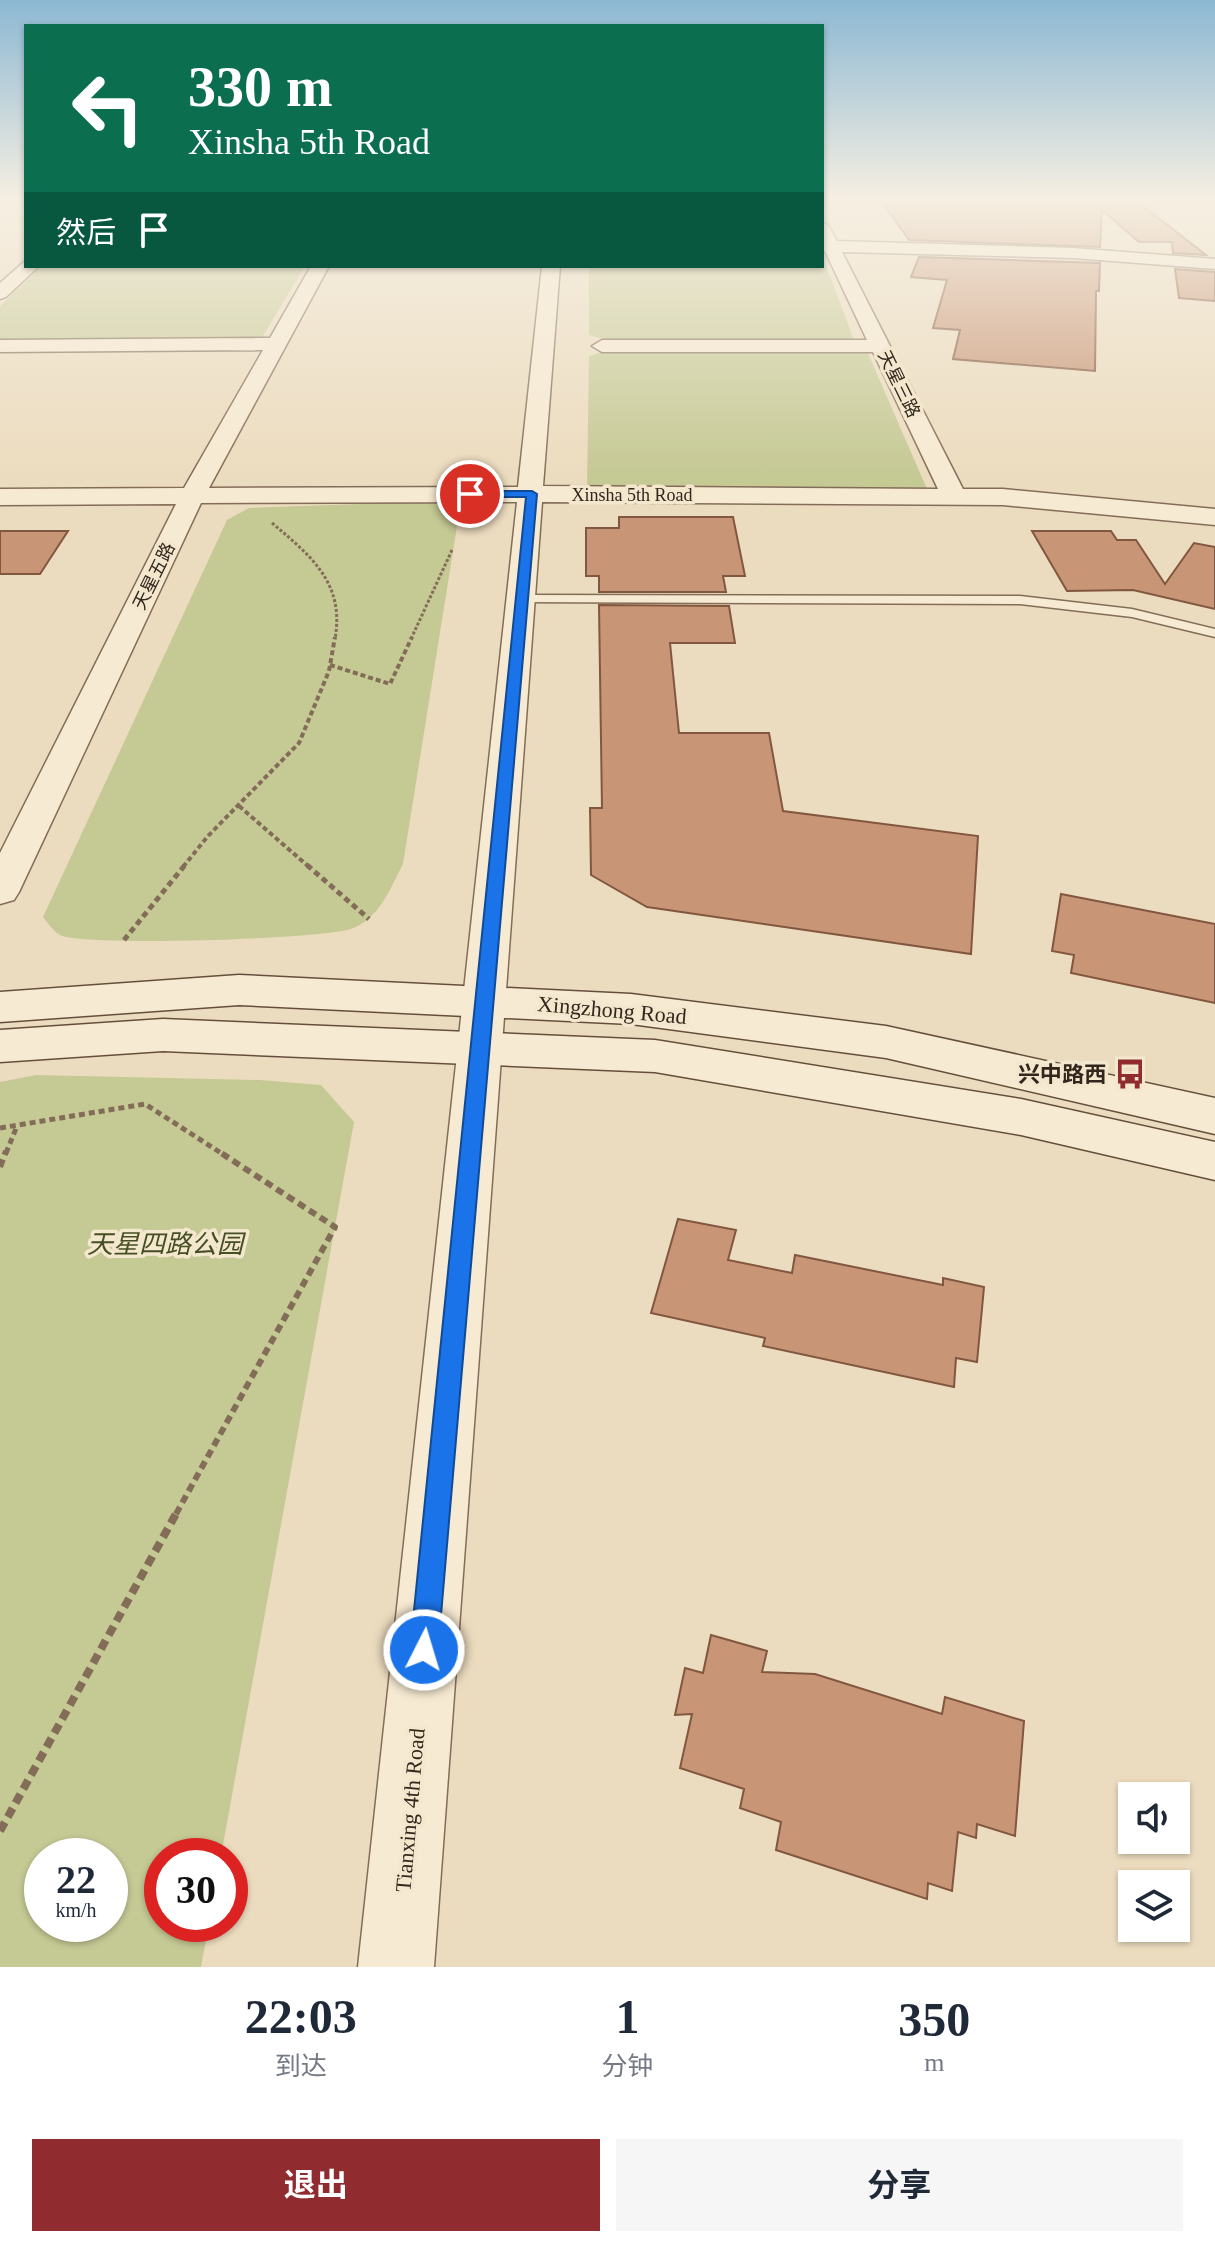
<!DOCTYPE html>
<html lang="zh">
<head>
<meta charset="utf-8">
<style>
	:root { --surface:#fff; --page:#f6f6f7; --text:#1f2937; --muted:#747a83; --accent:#902b30 }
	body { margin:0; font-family:"Times New Roman","Noto Sans SC",serif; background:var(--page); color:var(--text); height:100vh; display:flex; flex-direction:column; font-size:30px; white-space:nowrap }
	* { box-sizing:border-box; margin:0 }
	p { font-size:26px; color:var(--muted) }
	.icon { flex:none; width:44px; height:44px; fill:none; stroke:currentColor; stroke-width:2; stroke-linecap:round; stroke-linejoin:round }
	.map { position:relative; height:1967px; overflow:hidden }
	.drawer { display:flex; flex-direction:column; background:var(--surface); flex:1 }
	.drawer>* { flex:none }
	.hud { position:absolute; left:24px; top:24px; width:800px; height:244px; border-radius:0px; box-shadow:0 2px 6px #0004; background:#0b6e4f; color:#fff; overflow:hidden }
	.tools { position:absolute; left:1118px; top:1782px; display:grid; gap:16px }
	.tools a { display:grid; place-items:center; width:72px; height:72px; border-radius:0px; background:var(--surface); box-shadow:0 2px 6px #0004; font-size:40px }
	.speed { position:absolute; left:24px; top:1838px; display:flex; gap:16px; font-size:40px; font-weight:700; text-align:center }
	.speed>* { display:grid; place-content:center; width:104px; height:104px; border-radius:50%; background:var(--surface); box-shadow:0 2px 6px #0004; line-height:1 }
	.speed small { font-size:20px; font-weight:400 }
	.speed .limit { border:12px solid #d22; background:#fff; color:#111 }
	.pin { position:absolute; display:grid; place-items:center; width:68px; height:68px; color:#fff; margin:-34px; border:4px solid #fff; border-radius:50%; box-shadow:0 2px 8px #0007 }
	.me { position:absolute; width:88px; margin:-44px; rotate:5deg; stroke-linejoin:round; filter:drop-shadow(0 0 6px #0008) }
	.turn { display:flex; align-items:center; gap:28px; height:168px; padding:0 32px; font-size:36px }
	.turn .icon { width:104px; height:104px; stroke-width:2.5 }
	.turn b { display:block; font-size:56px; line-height:68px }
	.then { display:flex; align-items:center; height:76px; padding:0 32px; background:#0003; gap:16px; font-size:30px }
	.eta { display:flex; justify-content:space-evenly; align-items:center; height:136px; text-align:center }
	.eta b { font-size:48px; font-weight:700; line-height:56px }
	.cta { display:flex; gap:16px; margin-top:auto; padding:16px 32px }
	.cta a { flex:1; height:92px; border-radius:0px; background:var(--accent); color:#fff; font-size:32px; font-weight:700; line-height:92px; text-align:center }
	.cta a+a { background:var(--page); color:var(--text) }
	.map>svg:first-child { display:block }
</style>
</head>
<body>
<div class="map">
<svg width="1215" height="1967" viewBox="0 0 1215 1967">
	<rect width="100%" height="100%" fill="#ecdcbf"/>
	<!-- green -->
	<path fill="#c5c994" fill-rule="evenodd" d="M822 255 854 340 603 339 589 335V266H822Z
		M42 266H305L261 339 0 341V306Z
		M605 351H867L927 489 587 486 589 356Z
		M416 502C433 504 450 503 458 520L403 864C390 889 379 919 351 929 322 939 82 947 60 935 53 931 47 922 43 917L227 520 249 508Z
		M36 1075 260 1080 321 1085 354 1122 221 1856H162V1924H209L201 1967H0V1082ZM42 1856H110V1924H42Z"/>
	<!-- building -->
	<path fill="#c89576" stroke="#82573f" stroke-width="2" d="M880 199H1134L1206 255 1173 253 1172 242H1139L1102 210 1100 247 909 240Z
		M919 257 1100 263 1099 291H1096L1095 371 953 359 960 330 933 328 947 280 911 277Z
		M1175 269 1215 272V301L1179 298Z
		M619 517H733L745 576H723L726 592H599V576H586V528H619Z
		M0 531H68L40 574H0Z
		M1032 531H1111L1117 540H1136L1165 584 1194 543 1215 547V609L1133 590 1067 591Z
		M599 605 729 606 735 643H670L679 733H769L783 811 978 836 971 954 647 907 591 875 590 808H602Z
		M1061 894 1215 924V1003L1071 973 1074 955 1052 951Z
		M678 1219 736 1230 728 1260 792 1273 795 1255 943 1285V1278L984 1287 977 1362 956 1358 954 1387 763 1346 765 1338 651 1313Z
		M711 1635 767 1651 762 1672 815 1674 942 1714 945 1697 1024 1721 1015 1836 977 1824 976 1838 958 1832 952 1891 928 1883 927 1899 776 1850 781 1822 740 1808 744 1789 680 1768 692 1714 675 1715 685 1668 703 1673Z"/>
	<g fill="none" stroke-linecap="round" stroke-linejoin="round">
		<!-- lane casing -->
		<g stroke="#836d58" stroke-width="3">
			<path id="lane" d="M522 595 1020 596 1132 609 1215 629V637L1132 617 1020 604 517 602V596Z"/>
		</g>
		<!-- street casing -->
		<g stroke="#836d58" stroke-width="3">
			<path id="street" d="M822 223 828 225 837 241 1073 248 1215 259V269L1073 258 842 252 963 489H1003L1215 509V525L1003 505 542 502 434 1967H358L517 502 201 503 19 892 14 900 0 904V853L176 504 0 505V489L184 488 263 350 0 352V340L270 338 311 266H329L209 488 518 487 542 266H560L543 486 938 489 873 352H602L592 346 602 340H867L825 251H822Z
				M24 262 26 266H39L6 297 0 299V283Z"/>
		</g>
		<!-- secondary casing -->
		<g stroke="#654f3c" stroke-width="3">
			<path id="secondary" d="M239 975 631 994 886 1026 1215 1098V1134L886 1058 631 1024 239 1005 0 1022V992Z
				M163 1019 655 1040 1021 1099 1215 1142V1180L1021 1135 655 1072 163 1051 0 1062V1030Z"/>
		</g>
		<!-- path-far4 -->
		<path stroke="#836d58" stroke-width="3" stroke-dasharray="3 2" stroke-linecap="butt" d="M272 523C311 556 345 583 335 639
			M411 639 452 550"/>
		<!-- path-far3 -->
		<path stroke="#836d58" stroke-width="4" stroke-dasharray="5 3" stroke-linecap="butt" d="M330 665 390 684 412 637
			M239 806 309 867
			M183 867 208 836 299 743 329 671 335 637"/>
		<!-- path-far2 -->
		<path stroke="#836d58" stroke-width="5" stroke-dasharray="6 4" stroke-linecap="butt" d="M307 865 369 919
			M124 940 185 865
			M0 1128 145 1104 221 1153
			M6 1153 17 1126"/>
		<!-- path-far1 -->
		<path stroke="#836d58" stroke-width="6" stroke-dasharray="8 5" stroke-linecap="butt" d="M0 1167 6 1151
			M176 1514 335 1227 218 1151"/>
		<!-- path -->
		<path stroke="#836d58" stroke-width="8" stroke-dasharray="10 6" stroke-linecap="butt" d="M0 1831 177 1512"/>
		<!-- lane -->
		<use href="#lane" fill="#f7ead2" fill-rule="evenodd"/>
		<!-- street -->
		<use href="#street" fill="#f7ead2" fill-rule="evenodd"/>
		<!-- secondary -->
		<use href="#secondary" fill="#f7ead2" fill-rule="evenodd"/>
	</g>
	<!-- sky -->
	<linearGradient id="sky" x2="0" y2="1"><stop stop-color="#8cb8d3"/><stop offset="0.42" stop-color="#f6efe2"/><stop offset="1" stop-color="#f6efe2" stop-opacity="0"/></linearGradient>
	<rect width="1215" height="474" fill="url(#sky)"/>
	<!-- route -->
	<path fill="#1a73e8" stroke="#114b97" stroke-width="2" d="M470 491H532L537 494 438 1650 434 1660 424 1664 414 1660 410 1650 526 497H467V492Z"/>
	<!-- icons -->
	<defs>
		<g id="bus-bare" transform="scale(2.4)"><path d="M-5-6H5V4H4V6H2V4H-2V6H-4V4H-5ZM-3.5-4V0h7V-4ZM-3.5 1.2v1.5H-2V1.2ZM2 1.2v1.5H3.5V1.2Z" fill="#902b30" stroke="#f3e7ce" stroke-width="2.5" paint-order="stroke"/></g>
	</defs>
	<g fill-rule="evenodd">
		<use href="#bus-bare" x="1130" y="1074"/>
	</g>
	<g text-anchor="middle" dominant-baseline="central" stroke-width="7" stroke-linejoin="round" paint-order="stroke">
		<!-- far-street labels -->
		<g font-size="18" fill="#33261c" stroke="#f3e7ce">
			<text transform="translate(899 384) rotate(64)">天星三路</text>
			<text x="632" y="495">Xinsha 5th Road</text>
			<text transform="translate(154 576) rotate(-64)">天星五路</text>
		</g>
		<!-- street labels -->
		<g font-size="22" fill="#33261c" stroke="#f3e7ce">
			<text transform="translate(612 1010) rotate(5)">Xingzhong Road</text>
			<text transform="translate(410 1810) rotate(-85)">Tianxing 4th Road</text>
		</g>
		<!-- poi labels -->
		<g font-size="22" font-weight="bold" fill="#33261c" stroke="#f3e7ce" text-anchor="end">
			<text x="1106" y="1074">兴中路西</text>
		</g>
		<!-- near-park labels -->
		<g font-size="26" font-style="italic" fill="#464f24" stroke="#f3e7ce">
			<text x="165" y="1244">天星四路公园</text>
		</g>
	</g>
</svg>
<div class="tools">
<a><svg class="icon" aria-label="sound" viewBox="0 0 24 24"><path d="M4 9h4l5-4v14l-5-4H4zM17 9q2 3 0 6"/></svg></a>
<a><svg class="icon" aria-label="layers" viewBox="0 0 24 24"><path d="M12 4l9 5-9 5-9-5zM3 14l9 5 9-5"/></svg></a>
</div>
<div class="speed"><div>22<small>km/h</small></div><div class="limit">30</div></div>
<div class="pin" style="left:470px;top:494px;background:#d93025"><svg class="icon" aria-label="arrive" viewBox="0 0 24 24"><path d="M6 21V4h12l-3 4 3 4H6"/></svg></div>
<svg class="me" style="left:424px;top:1650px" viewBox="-20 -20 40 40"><circle r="17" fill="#1a73e8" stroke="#fff" stroke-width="3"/><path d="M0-11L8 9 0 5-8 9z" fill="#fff"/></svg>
<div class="hud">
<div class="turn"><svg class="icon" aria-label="left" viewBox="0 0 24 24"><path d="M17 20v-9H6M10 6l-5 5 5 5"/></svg><div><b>330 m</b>Xinsha 5th Road</div></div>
<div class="then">然后<svg class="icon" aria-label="arrive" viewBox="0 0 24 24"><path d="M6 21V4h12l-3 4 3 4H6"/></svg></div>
</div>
</div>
<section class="drawer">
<div class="eta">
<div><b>22:03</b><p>到达</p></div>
<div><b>1</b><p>分钟</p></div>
<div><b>350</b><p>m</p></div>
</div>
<div class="cta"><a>退出</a><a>分享</a></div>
</section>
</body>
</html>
